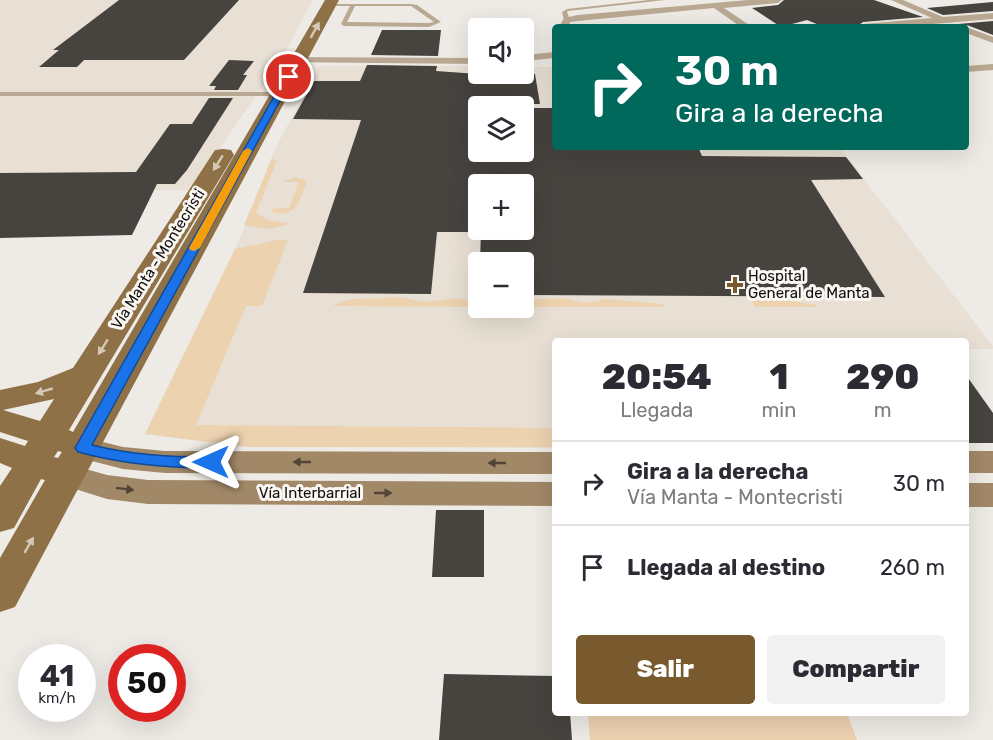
<!DOCTYPE html>
<html lang="es">
<head>
<meta charset="utf-8">
<style>
	:root { --surface:#fff; --page:#f2f2f3; --text:#2b2b33; --muted:#7c7c81; --line:#e1e1e2; --accent:#785a2e }
	body { margin:0; font-family:Rubik,sans-serif; background:var(--page); color:var(--text); height:100vh; display:flex; flex-direction:column; font-size:22px; white-space:nowrap }
	* { box-sizing:border-box; margin:0 }
	p { font-size:20px; color:var(--muted) }
	.icon { flex:none; width:33px; height:33px; fill:none; stroke:currentColor; stroke-width:2; stroke-linecap:round; stroke-linejoin:round }
	.map { position:relative; flex:1; overflow:hidden }
	.drawer { position:absolute; left:552px; top:338px; width:417px; height:378px; display:flex; flex-direction:column; background:var(--surface); border-radius:6px; box-shadow:0 6px 24px #0002 }
	.drawer>* { flex:none }
	.banner { position:absolute; left:552px; top:24px; width:417px; height:126px; border-radius:6px; box-shadow:0 6px 24px #0002; background:#00695c; color:#fff; overflow:hidden }
	.fabs { position:absolute; left:468px; top:18px; display:grid; gap:12px }
	.fabs a { display:grid; place-items:center; width:66px; height:66px; border-radius:6px; background:var(--surface); box-shadow:0 6px 24px #0002; font-size:30px }
	.speed { position:absolute; left:18px; top:644px; display:flex; gap:12px; font-size:30px; font-weight:700; text-align:center }
	.speed>* { display:grid; place-content:center; width:78px; height:78px; border-radius:50%; background:var(--surface); box-shadow:0 6px 24px #0002; line-height:1 }
	.speed small { font-size:15px; font-weight:400 }
	.speed .limit { border:9px solid #d22; background:#fff; color:#111 }
	.pin { position:absolute; display:grid; place-items:center; width:51px; height:51px; color:#fff; margin:-26px; border:3px solid #fff; border-radius:50%; box-shadow:0 2px 6px #0007 }
	.me { position:absolute; width:66px; margin:-33px; rotate:270deg; stroke-linejoin:round; filter:drop-shadow(0 0 4px #0008) }
	.turn { display:flex; align-items:center; gap:21px; height:126px; padding:0 24px; font-size:27px }
	.turn .icon { width:78px; height:78px; stroke-width:2.5 }
	.turn b { display:block; font-size:42px; line-height:51px }
	.eta { display:flex; justify-content:space-evenly; align-items:center; height:102px; text-align:center }
	.eta b { font-size:36px; font-weight:800; line-height:42px }
	.primary-button { display:flex; gap:12px; margin-top:auto; padding:12px 24px }
	.primary-button a { flex:1; height:69px; border-radius:6px; background:var(--accent); color:#fff; font-size:24px; font-weight:800; line-height:69px; text-align:center }
	.primary-button a+a { background:var(--page); color:var(--text) }
	ul { padding:0; list-style:none }
	li { display:flex; align-items:center; gap:18px; height:84px; padding:0 24px; border-top:2px solid var(--line) }
	li div { flex:1 }
	li b { display:block; font-size:22px }
	li em { font-style:normal }
	.map>svg:first-child { display:block }
</style>
</head>
<body>
<div class="map">
<svg width="993" height="740" viewBox="0 0 993 740">
	<rect width="100%" height="100%" fill="#eeeae5"/>
	<!-- built -->
	<path fill="#e8e0d4" fill-rule="evenodd" d="M0 0H313L281 60 191 190 0 191Z
		M319 66H478V74H524V67H555V147H839L993 346V349H966V340H555V448L248 447 145 434 235 250 276 147ZM478 106H524V152H478ZM478 184H524V230H478ZM478 262H524V308H478Z"/>
	<!-- green -->
	<path fill="#edd2b0" d="M272 158 277 160 256 213 268 220 291 224 268 229 244 225Z
		M296 177 307 181C300 199 297 219 273 212L271 209 289 208 299 182H282Z
		M277 240H288L262 306H246L196 425 555 428V447H248L145 434 235 249Z
		M398 297 426 302 456 298 478 302V307L333 306C349 295 378 300 398 297Z
		M563 298 585 303 607 299 663 304 664 307H524V300Z
		M771 298 816 305 817 307H755L752 300Z
		M588 713H847L857 740H590Z"/>
	<!-- building -->
	<path fill="#47433f" d="M119 0H239L184 60H84L77 67H39L59 50H53Z
		M784 0H874L923 17 863 22 856 27H824L807 20 781 27 752 8 778 5Z
		M993 2V11L943 15 927 8Z
		M993 21V35L967 25 964 27H924Z
		M382 30H441L438 56 371 55Z
		M229 60 254 61 243 75H247L238 90H214L216 86H209Z
		M367 65 437 66 436 71 478 74H535L540 104H478V155L524 156V108H555V147H698L702 156 846 157 863 179 811 180 885 297 524 295V262H480L481 230H524V184H478V232H437L431 294 303 293 361 120 293 119 314 81H360Z
		M209 98H233L187 170 175 184H157L132 235 0 238V173L136 172 170 124H192Z
		M966 375 993 413V443H966Z
		M436 510H484V577H432Z
		M444 674 555 676V712H570L572 740H439Z"/>
	<g fill="none" stroke-linecap="round" stroke-linejoin="round">
		<!-- lane -->
		<path fill="#baa992" fill-rule="evenodd" d="M649 0H665L568 11 567 12 570 20 567 22 564 20 562 12 567 9Z
			M329 4H411L417 5 441 22 429 27 344 26 341 24 350 6H327ZM355 6H411L434 22 429 23 347 22Z
			M0 92H279L282 94 279 96H0Z"/>
		<!-- street -->
		<path fill="#baa992" fill-rule="evenodd" d="M748 0H782L778 3 724 8 752 27H741L714 8 578 21 570 22 569 27H559L564 18 578 15Z
			M891 0H903L943 17 993 13V19L897 27H858L863 24 932 18Z
			M966 27 993 37V43L966 33Z
			M555 52V58L524 61V55Z
			M281 57 478 58V64L277 62V58Z
			M993 64V70L966 72V66Z"/>
		<!-- secondary -->
		<path fill="#a18867" fill-rule="evenodd" d="M83 437 123 447 165 451 555 452V474L165 473 123 469 72 456 67 448 72 440Z
			M966 451H993V473H966Z
			M68 464 107 475 148 480 555 482V506L148 504 107 499 56 483 52 475 56 467Z
			M966 483H993V507H966Z"/>
		<!-- primary -->
		<path fill="#8f7147" fill-rule="evenodd" d="M325 0H339L15 607 0 612V558L45 480 41 479 14 528 0 532V486L12 468 0 463V438L25 446 28 441 0 432V390L38 382 73 368 215 150 223 149 231 150 234 155 69 430 73 432ZM54 399 40 421 3 410ZM58 451 62 452 58 458 54 457Z"/>
	</g>
	<!-- one-way arrows -->
	<defs><path id="oneway-solid" d="M-6-.8H1V-3.2L6.5 0L1 3.2V.8H-6Z" transform="scale(1.5)"/></defs>
	<g fill="#d5c8b6">
		<use href="#oneway-solid" transform="translate(315 30) rotate(-61)"/>
		<use href="#oneway-solid" transform="translate(218 163) rotate(122)"/>
		<use href="#oneway-solid" transform="translate(103 347) rotate(122)"/>
		<use href="#oneway-solid" transform="translate(44 391) rotate(164)"/>
		<use href="#oneway-solid" transform="translate(29 545) rotate(-60)"/>
	</g>
	<g fill="#524536">
		<use href="#oneway-solid" transform="translate(302 462) rotate(-180)"/>
		<use href="#oneway-solid" transform="translate(497 463) rotate(-180)"/>
		<use href="#oneway-solid" transform="translate(125 489) rotate(7)"/>
		<use href="#oneway-solid" transform="translate(383 493)"/>
	</g>
	<!-- route -->
	<path fill="#1a73e8" stroke="#114b97" stroke-width="1.5" d="M289 75 293 77 92 445C132 455 170 457 211 457L217 459 219 462 217 466 211 468C165 468 122 464 78 452L75 448 285 77Z"/>
	<!-- slow -->
	<path fill="#f59e0b" d="M248 148 252 151 200 248 194 251 190 250 189 248 243 151Z"/>
	<!-- markers -->
	<path fill="#785a2e" stroke="#fbf7f2" stroke-width="2" d="M732 276h6v6h6v6h-6v6h-6v-6h-6v-6h6z"/>
	<g text-anchor="middle" dominant-baseline="central" stroke-width="6" stroke-linejoin="round" paint-order="stroke">
		<!-- street labels -->
		<g font-size="15" fill="#110f0e" stroke="#fbf7f2">
			<text transform="translate(158 259) rotate(-58)">Vía Manta - Montecristi</text>
			<text x="310" y="493">Vía Interbarrial</text>
		</g>
		<!-- poi labels -->
		<g font-size="15" fill="#110f0e" stroke="#fbf7f2" text-anchor="start">
			<text x="748" y="276">Hospital<tspan x="748" dy="17">General de Manta</tspan></text>
		</g>
	</g>
</svg>
<div class="fabs">
<a><svg class="icon" aria-label="sound" viewBox="0 0 24 24"><path d="M4 9h4l5-4v14l-5-4H4zM17 9q2 3 0 6"/></svg></a>
<a><svg class="icon" aria-label="layers" viewBox="0 0 24 24"><path d="M12 4l9 5-9 5-9-5zM3 14l9 5 9-5"/></svg></a>
<a>+</a>
<a>−</a>
</div>
<div class="speed"><div>41<small>km/h</small></div><div class="limit">50</div></div>
<div class="pin" style="left:289px;top:77px;background:#d93025"><svg class="icon" aria-label="arrive" viewBox="0 0 24 24"><path d="M6 21V4h12l-3 4 3 4H6"/></svg></div>
<svg class="me" style="left:211px;top:462px" viewBox="-20 -20 40 40"><path d="M0-17L14 15 0 8-14 15z" fill="#1a73e8" stroke="#fff" stroke-width="4"/></svg>
<div class="banner">
<div class="turn"><svg class="icon" aria-label="right" viewBox="0 0 24 24"><path d="M7 20v-9h11M14 6l5 5-5 5"/></svg><div><b>30 m</b>Gira a la derecha</div></div>
</div>
<section class="drawer">
<div class="eta">
<div><b>20:54</b><p>Llegada</p></div>
<div><b>1</b><p>min</p></div>
<div><b>290</b><p>m</p></div>
</div>
<ul>
<li><svg class="icon" aria-label="right" viewBox="0 0 24 24"><path d="M7 20v-9h11M14 6l5 5-5 5"/></svg><div><b>Gira a la derecha</b><p>Vía Manta - Montecristi</p></div><em>30 m</em></li>
<li><svg class="icon" aria-label="arrive" viewBox="0 0 24 24"><path d="M6 21V4h12l-3 4 3 4H6"/></svg><div><b>Llegada al destino</b></div><em>260 m</em></li>
</ul>
<div class="primary-button"><a>Salir</a><a>Compartir</a></div>
</section>
</div>
</body>
</html>
